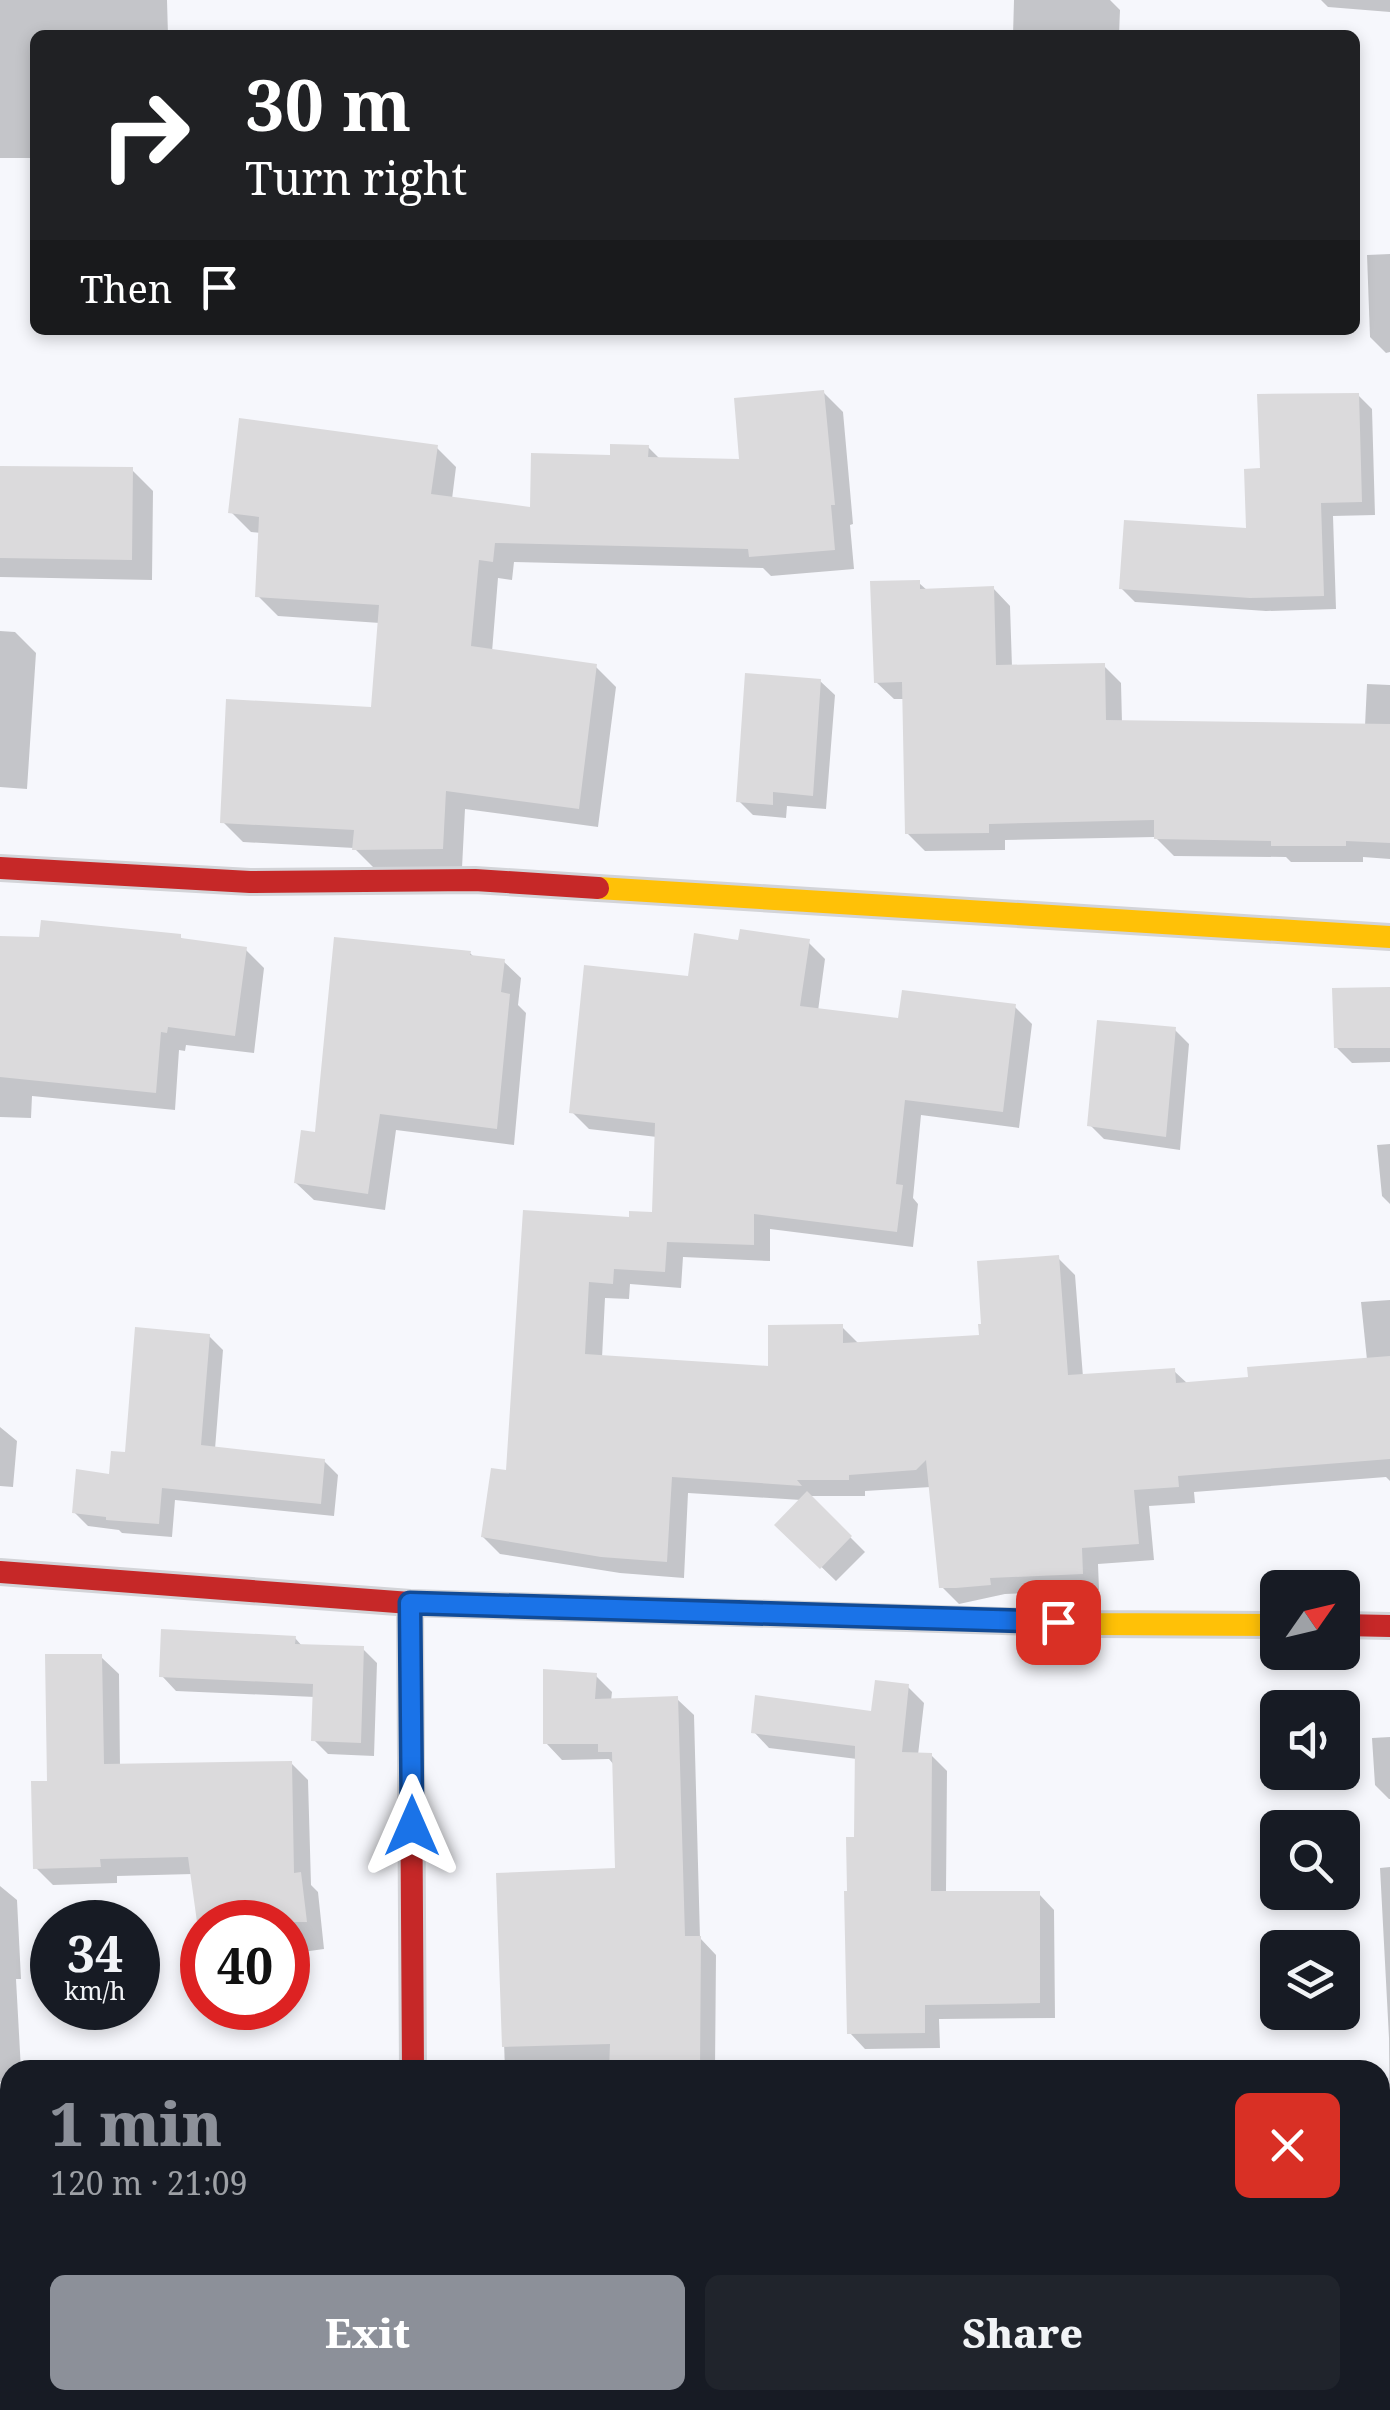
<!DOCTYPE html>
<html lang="en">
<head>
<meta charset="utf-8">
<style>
	:root { --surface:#171b24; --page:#20242c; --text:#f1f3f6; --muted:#9ea1a6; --accent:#8c9099 }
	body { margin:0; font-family:"Noto Serif",serif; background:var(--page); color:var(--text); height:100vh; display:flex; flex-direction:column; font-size:38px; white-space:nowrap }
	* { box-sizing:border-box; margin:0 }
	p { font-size:32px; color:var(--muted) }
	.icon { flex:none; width:55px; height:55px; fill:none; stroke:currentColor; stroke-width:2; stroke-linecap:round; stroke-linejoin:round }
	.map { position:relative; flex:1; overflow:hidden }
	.details { position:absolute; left:0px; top:2060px; width:1390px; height:350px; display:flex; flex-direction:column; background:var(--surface); border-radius:30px 30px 0 0; box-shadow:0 5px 15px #0003 }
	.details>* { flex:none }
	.top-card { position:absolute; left:30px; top:30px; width:1330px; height:305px; border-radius:15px; box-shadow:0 5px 15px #0003; background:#202124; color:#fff; overflow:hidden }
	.needle { width:65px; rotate:56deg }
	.fabs { position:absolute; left:1260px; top:1570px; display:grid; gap:20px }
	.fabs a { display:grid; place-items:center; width:100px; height:100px; border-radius:15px; background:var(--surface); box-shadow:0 5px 15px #0003; font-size:50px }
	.speed { position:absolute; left:30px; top:1900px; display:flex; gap:20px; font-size:50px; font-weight:700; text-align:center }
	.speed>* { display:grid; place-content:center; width:130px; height:130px; border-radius:50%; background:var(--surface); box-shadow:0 5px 15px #0003; line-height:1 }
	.speed small { font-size:25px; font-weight:400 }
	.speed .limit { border:15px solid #d22; background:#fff; color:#111 }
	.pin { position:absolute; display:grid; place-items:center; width:85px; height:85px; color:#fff; margin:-42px; border-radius:20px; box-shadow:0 5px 15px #0006 }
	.me { position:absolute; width:110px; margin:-55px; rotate:0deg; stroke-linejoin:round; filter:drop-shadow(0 0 8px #0008) }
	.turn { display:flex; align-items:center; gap:35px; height:210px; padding:0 50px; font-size:45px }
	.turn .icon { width:130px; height:130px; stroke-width:2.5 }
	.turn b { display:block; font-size:70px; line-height:85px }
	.then { display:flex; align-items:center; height:95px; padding:0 50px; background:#0003; gap:20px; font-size:38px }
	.round { display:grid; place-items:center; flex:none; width:105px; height:105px; border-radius:15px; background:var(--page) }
	.headline { display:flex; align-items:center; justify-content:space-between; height:170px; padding:0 50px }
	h1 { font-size:60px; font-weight:800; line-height:75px; color:var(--accent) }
	.action { display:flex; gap:20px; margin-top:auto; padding:20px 50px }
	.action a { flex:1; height:115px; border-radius:15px; background:var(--accent); color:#fff; font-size:40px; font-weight:800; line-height:115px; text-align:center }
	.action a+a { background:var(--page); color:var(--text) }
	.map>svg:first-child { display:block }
</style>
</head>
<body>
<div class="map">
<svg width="1390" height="2410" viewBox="0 0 1390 2410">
	<rect width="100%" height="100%" fill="#f6f7fc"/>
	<!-- shadow -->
	<path fill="#0003" d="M0 0H167L168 35H35V158H0Z
		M1014 0H1110L1120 10 1119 35H1013Z
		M1321 0H1390V12L1328 7Z
		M1390 254V352L1386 353 1370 337 1367 255Z
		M823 392 843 412 853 524 850 525 854 569 771 576 763 568 514 562 512 580 498 578 492 652 596 667 616 687 598 827 465 809 462 868 375 869 354 848 243 842 223 822 373 710 380 623 278 616 258 596 261 533 251 532 231 512 437 448 456 467 452 499 533 510 612 458 648 447 660 459 742 462Z
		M1358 395 1372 409 1375 515 1333 516 1336 609 1266 611 1135 602 1121 588 1248 530 1262 471Z
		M0 468 132 470 153 491 152 580 0 577Z
		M919 583 928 591 993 588 1010 606 1012 667 1104 666 1121 683 1122 723 1365 726 1367 684 1390 685V859L1363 857V862H1291L1286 857 1174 856 1155 837 1005 840V850L925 851 907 833 904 699H894L876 682Z
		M0 631 15 632 36 653 27 789 0 787Z
		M820 681 835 695 826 809 787 806 786 818 753 815 739 801Z
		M180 937 185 941 245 949 264 968 254 1053 186 1045 185 1051 179 1050 175 1110 32 1096 31 1118 0 1117V939Z
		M741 942H808L825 959 818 1011 900 1020 1015 1007 1032 1024 1019 1128 921 1115 913 1198 918 1204 913 1247 770 1229V1261L683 1257 681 1288 630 1284 629 1299 605 1298 602 1358 771 1368 842 1327 860 1345 981 1338 1058 1258 1075 1275 1083 1377 1174 1371 1188 1384 1251 1379 1367 1360 1361 1302 1390 1300V1481L1386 1477 1194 1492 1195 1503 1149 1506 1154 1560 1098 1564 1099 1590 1005 1594 959 1604 942 1587 931 1487 865 1491V1496H809L865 1552 836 1581 778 1525 801 1500 688 1493 684 1578 620 1573 500 1554 483 1537 508 1473 525 1213 631 1220 654 1215 657 1137 589 1129 572 1112 690 979Z
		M470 953 475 958 503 961 521 978 518 1005 526 1013 514 1145 396 1130 385 1210 314 1200 296 1183 317 1135Z
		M1390 990V1062L1352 1063 1336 1047Z
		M1175 1030 1189 1044 1180 1150 1104 1139 1090 1125Z
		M1390 1144V1204L1382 1196 1377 1145Z
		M209 1336 223 1350 215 1449 324 1461 338 1475 334 1516 175 1500 172 1537 122 1533 119 1530 88 1526 74 1512 112 1477Z
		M0 1427 17 1441 13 1487 0 1486Z
		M295 1638 303 1647 363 1649 377 1663 374 1756 328 1754 314 1740 315 1697 176 1691 162 1676Z
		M101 1657 119 1674 120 1767 291 1763 308 1780 311 1885 318 1892 324 1949 288 1954V1922H202V1945L193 1874 117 1876V1883L53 1885 36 1868 49 1783Z
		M595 1675 612 1692 611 1701 677 1699 694 1715 700 1938 716 1955 715 2070H505L498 1875 618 1871 614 1765 609 1759 562 1760 546 1743Z
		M908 1687 924 1703 918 1755H931L947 1771 946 1894H1039L1054 1910 1055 2018 939 2019 940 2048 865 2049 850 2033 849 1893 857 1839V1759L769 1748 754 1732 873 1714Z
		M1390 1737V1799H1389L1375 1785 1372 1738Z
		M1390 1867V2344H1387L1380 2337V2137H1390L1389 2038 1380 1868Z
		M0 1886 17 1900 21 1979H16L21 2070H10V2081L0 2082Z
		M0 2161H10V2400H32V2410H0Z"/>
	<!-- building -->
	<path fill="#dbdadc" d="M824 390 835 505H831L835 550 749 557 748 549 495 543 493 562 479 560 471 646 597 664 579 809 446 791 443 849 352 850 354 830 220 823 226 699 371 707 379 605 255 597 259 517 228 513 239 418 438 445 431 494 530 507 531 453 610 455V444L649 445 648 457 739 459 734 398Z
		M1359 393 1362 502 1321 503 1324 596 1250 598 1119 589 1124 520 1246 528 1244 469 1260 468 1257 394Z
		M0 466 133 467 132 560 0 558Z
		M920 580V589L994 586 996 665 1105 663 1106 720 1390 724V843L1346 841V846H1271V841L1154 839V820L989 824V833L905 834 902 682 874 683 870 581Z
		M745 673 821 679 813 796 773 792V805L736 802Z
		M41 920 181 934V938L247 947 235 1036 168 1027 167 1033 161 1032 156 1093 0 1077V936L39 937Z
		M740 929 810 939 800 1006 898 1018 902 990 1016 1004 1003 1112 905 1100 896 1184 903 1185 897 1232 754 1214V1245L667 1242 665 1272 614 1269 613 1284 589 1282 585 1354 768 1366V1325L843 1324V1343L979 1335 978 1324H981L977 1261 1059 1255 1068 1375 1175 1368 1176 1383 1248 1377 1247 1367 1390 1356V1459L1178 1476 1179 1487 1134 1490 1139 1544 1082 1548 1083 1574 990 1578 991 1585 956 1588H939L926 1460 916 1470 849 1475V1480H797L802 1486 672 1477 667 1562 601 1557 481 1537 491 1468 506 1470 523 1210 629 1217V1211L652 1212 655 1123 569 1113 584 965 688 976 694 933 738 940Z
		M334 937 471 951 470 955 505 959 501 992 510 994 497 1129 380 1114 368 1194 294 1183 301 1130 315 1132Z
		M1390 987V1048H1334L1332 988Z
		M1097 1020 1176 1027 1166 1137 1087 1126Z
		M135 1327 210 1334 201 1445 325 1459 321 1504 162 1488 159 1524 106 1520V1517L72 1513 76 1469 109 1474 111 1451 125 1452Z
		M807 1491 852 1536 820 1569 774 1525Z
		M161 1629 296 1636 295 1644 364 1646 361 1743 311 1741 313 1684 159 1677Z
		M45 1654H102L104 1764 292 1761 294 1873 301 1872 307 1922H197L188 1857 100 1859 101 1867 33 1869 31 1781H47Z
		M543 1669 597 1673 595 1699 678 1696 685 1936H701L700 2070H609L610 2044 502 2047 496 1873 615 1868 612 1752H598V1744H543Z
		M875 1680 909 1684 902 1752 932 1753 931 1891H1040V2003L925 2005V2033L847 2034 844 1891H847L846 1837H854L855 1746 751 1733 755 1695 871 1711Z"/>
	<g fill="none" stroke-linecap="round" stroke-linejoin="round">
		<!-- street casing -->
		<g stroke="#d3d4d8" stroke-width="55">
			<path id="street" d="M413 2400V2410
				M1270 2410 1312 2406 1390 2407"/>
		</g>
		<!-- slow casing -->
		<g stroke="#d3d4d8" stroke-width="28">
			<path id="slow" d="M598 888 1390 937
				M678 1611 1096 1624 1278 1625"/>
		</g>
		<!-- jam casing -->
		<g stroke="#d3d4d8" stroke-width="28">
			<path id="jam" d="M0 868 250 882 475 880 598 888
				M0 1572 410 1603 678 1611
				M410 1603 413 2070
				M1342 1625 1390 1626"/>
		</g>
		<!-- street -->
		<use href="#street" stroke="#fefeff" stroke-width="50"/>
		<!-- slow -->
		<use href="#slow" stroke="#ffc107" stroke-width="22"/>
		<!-- jam -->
		<use href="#jam" stroke="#c62828" stroke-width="22"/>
	</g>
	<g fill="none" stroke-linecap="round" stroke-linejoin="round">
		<!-- route casing -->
		<g stroke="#114b97" stroke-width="25">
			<path id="route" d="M412 1826 410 1603 1058 1622"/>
		</g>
		<!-- route -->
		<use href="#route" stroke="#1a73e8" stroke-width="18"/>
	</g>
</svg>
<div class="fabs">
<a><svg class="needle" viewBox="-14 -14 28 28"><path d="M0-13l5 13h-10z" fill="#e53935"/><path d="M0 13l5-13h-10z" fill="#9ea1a6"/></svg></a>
<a><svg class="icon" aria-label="sound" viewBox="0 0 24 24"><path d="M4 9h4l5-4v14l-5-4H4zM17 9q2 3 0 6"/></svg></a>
<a><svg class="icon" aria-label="search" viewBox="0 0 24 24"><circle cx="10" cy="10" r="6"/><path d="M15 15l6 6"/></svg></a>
<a><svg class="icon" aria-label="layers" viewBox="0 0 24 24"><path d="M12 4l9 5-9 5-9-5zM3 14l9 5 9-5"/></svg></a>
</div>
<div class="speed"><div>34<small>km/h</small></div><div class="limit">40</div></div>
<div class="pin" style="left:1058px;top:1622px;background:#d93025"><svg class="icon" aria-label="arrive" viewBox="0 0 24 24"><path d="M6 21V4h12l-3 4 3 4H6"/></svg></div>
<svg class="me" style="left:412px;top:1826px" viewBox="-20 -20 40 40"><path d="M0-17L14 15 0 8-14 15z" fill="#1a73e8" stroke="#fff" stroke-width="4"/></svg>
<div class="top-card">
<div class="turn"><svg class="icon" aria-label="right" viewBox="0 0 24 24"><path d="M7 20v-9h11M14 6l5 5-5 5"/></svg><div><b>30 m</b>Turn right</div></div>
<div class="then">Then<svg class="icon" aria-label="arrive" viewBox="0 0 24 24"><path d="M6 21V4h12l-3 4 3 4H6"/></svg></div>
</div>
<section class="details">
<div class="headline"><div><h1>1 min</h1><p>120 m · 21:09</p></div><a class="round" style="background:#d93025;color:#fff"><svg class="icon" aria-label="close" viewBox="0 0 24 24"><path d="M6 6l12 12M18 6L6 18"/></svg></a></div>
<div class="action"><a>Exit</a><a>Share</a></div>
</section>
</div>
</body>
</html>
